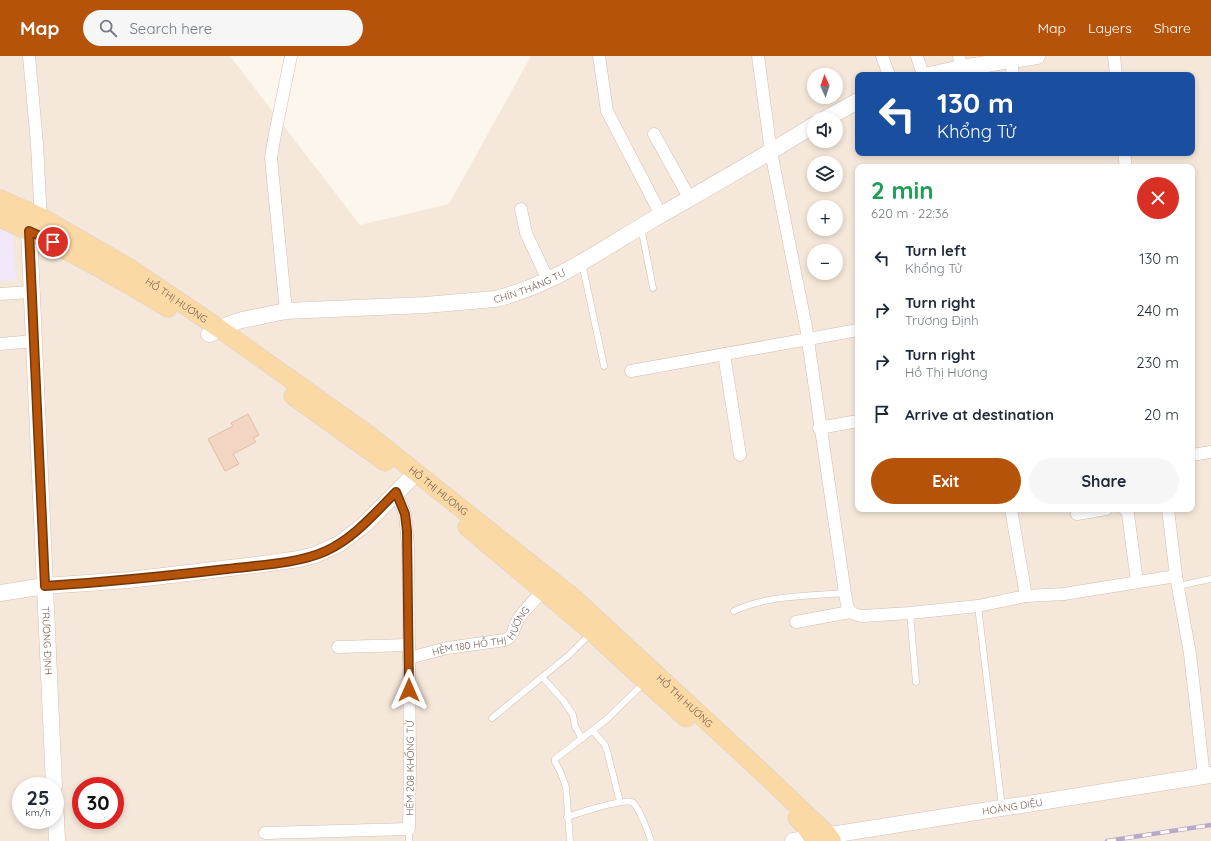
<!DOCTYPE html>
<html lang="en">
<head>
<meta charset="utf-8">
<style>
	:root { --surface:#fff; --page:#f6f6f7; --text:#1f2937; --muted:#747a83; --accent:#b45309 }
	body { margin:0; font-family:Quicksand,sans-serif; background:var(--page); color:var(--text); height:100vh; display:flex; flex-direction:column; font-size:15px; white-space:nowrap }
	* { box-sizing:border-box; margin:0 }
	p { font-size:13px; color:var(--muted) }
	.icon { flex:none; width:22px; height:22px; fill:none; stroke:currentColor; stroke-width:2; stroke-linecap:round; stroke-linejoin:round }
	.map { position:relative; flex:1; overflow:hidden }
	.sheet { position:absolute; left:855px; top:108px; width:340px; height:348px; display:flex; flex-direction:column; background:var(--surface); border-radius:8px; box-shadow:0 2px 6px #0003 }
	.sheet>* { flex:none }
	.top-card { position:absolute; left:855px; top:16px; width:340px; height:84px; border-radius:8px; box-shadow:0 2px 6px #0003; background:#1a4fa0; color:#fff; overflow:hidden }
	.needle { width:26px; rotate:357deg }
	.fabs { position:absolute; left:807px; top:12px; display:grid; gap:8px }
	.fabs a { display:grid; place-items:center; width:36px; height:36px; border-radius:50%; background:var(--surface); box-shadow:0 2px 6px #0003; font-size:20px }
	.speed { position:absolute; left:12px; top:721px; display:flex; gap:8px; font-size:20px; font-weight:700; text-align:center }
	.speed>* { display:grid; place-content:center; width:52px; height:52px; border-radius:50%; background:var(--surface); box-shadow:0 2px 6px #0003; line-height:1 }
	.speed small { font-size:10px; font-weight:400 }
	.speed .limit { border:6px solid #d22; background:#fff; color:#111 }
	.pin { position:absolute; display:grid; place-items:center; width:34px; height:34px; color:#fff; margin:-17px; border:2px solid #fff; border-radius:50%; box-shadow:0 1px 4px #0007 }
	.me { position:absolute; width:44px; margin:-22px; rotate:0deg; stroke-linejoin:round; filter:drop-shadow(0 0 3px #0008) }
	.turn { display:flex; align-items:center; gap:14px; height:84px; padding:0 16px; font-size:18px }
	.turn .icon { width:52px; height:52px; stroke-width:2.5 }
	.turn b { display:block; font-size:28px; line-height:34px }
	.round { display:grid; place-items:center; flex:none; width:42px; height:42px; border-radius:21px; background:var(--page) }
	.overview { display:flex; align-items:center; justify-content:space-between; height:68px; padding:0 16px }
	h1 { font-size:24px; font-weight:700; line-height:30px; color:#1e9e55 }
	.action { display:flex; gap:8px; margin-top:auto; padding:8px 16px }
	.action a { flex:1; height:46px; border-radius:24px; background:var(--accent); color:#fff; font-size:16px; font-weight:700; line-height:46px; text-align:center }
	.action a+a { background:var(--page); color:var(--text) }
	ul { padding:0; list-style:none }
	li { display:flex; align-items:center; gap:12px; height:52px; padding:0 16px }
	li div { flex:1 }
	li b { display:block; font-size:15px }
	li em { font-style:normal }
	header { display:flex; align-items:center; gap:24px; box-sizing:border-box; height:56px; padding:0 20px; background:var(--accent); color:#fff }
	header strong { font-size:19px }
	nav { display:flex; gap:22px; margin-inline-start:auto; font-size:14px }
	.search { width:280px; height:36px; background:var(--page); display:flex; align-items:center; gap:10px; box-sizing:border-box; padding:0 14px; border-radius:22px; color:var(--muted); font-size:15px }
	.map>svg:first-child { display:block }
</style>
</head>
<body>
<header>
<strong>Map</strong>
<div class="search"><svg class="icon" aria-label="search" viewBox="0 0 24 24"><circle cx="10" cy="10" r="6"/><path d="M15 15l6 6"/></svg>Search here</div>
<nav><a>Map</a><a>Layers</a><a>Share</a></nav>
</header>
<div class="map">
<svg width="1211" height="785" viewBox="0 0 1211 785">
	<rect width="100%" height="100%" fill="#fdf6ec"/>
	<!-- residential -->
	<path fill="#f5e8da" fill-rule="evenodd" d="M0 0H230L360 169 449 148 531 0H1211V785H0ZM814 19H836V41H814ZM858 19H1192V97H858ZM814 63H836V85H814ZM814 107H836V129H814ZM858 111H1192V453H858ZM814 151H836V173H814ZM814 195H836V217H814ZM21 730H55V764H21ZM81 730H115V764H81Z"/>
	<!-- education -->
	<path fill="#f3e8fa" d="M0 171 13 177 16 224 0 225Z"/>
	<!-- building -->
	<path fill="#f3d5c3" stroke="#e6bba3" d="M248 358 259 379 253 382 256 386 233 398 239 408 225 415 208 383 233 370 231 367Z"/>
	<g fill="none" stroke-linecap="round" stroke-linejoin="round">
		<!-- lane casing -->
		<g stroke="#d1beb0" stroke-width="7">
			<path id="lane" d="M641 171 653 232
				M582 207 604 310
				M1178 530 1211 523
				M978 550 1002 751
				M734 555C768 539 808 540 845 537
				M910 557 916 626
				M542 621 563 644 573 659 575 670 582 683
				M492 662 569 599 591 577
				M593 675 605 689 607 695 620 746
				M567 761C579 757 622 743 632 746 638 749 649 778 651 785
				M409 773V785
				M570 785 566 731 560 715 555 706V703L607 663 644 627"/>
		</g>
		<!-- street casing -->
		<g stroke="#d1beb0" stroke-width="13">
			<g id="street">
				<path d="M29 0 37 88 41 167"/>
				<path d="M599 0 607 55 661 159"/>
				<path d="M758 0 771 96 806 271 845 537C847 550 847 558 862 560L910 557 978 550 1026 540 1064 538 1176 520"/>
				<path d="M882 0 889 19"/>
				<path d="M917 0 923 19"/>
				<path d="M959 0 961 12"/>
				<path d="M1114 0 1116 19"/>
				<path d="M1011 4 1013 19"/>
				<path d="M654 78 690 143"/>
				<path d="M1124 97 1126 111"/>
				<path d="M521 153 526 177 548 224"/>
				<path d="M0 238 32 236"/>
				<path d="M286 255 271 102 275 78 291 0"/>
				<path d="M0 288 34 285"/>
				<path d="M724 298 740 399"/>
				<path d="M631 315 858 274"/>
				<path d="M819 372 858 365"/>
				<path d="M1192 399 1211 396"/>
				<path d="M1011 453 1026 540"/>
				<path d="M1125 453 1128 458 1137 526"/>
				<path d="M1168 453 1176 520 1190 598 1204 720"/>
				<path d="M1077 458 1106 453"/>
				<path d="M796 566 850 556"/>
				<path d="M338 591 409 589"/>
				<path id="s1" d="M409 602 447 592 505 584C515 580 513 571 518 564 524 553 535 544 543 535"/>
				<path id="s2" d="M265 777 409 773 410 708 408 490 405 458 396 436"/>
			</g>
		</g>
		<!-- secondary casing -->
		<g stroke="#d6c0b0" stroke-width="17">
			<g id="secondary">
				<path d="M929 19 961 12 1037 0"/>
				<path d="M825 63 858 45"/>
				<path id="s3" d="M29 175 54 730"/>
				<path id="s4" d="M209 278 227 269 242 264 286 255 425 249 495 243C553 229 601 194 652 164 706 133 761 102 814 69"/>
				<path d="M0 537 45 530 129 524 256 509 299 503 315 499 339 488 364 469 410 423"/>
				<path d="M55 742 57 785"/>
				<path id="s5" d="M793 785 1211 719"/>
			</g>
		</g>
		<!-- primary casing -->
		<g stroke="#dad1cd" stroke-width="19">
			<g id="primary">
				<path id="s6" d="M0 143 41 161 128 211 220 273 369 379 575 543 764 718 828 779 832 785"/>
				<path d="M0 162C58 188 113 219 168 252"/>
				<path d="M293 340 385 406"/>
				<path d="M467 471 592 576 645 625 686 662"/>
				<path d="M797 762 805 770 815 785"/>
			</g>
		</g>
		<!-- lane -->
		<use href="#lane" stroke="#fff" stroke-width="6"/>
		<!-- street -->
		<use href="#street" stroke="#fff" stroke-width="12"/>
		<!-- secondary -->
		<use href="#secondary" stroke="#fff" stroke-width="16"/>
		<!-- primary -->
		<use href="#primary" stroke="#fbd9a5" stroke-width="18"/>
		<!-- rail casing -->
		<g stroke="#b9a8c9" stroke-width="4.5">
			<path id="rail" d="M1107 785 1211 769"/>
		</g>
		<!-- rail -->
		<use href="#rail" stroke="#fffaf3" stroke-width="3" stroke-dasharray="9" stroke-linecap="butt"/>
	</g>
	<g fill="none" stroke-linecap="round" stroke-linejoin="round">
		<!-- route casing -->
		<g stroke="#753606" stroke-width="10">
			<path id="route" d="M53 186 29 175 45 530C106 526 167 520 227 513 259 509 297 508 326 495 354 482 374 458 396 436L405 458 407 475 409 634"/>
		</g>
		<!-- route -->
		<use href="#route" stroke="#b45309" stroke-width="7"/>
	</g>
	<g text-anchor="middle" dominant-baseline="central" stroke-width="3.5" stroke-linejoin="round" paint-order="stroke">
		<!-- street labels -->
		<g font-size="10" fill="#7a5c4d" stroke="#fffaf3">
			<text stroke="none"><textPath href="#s4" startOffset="327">CHÍN THÁNG TƯ</textPath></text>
			<text stroke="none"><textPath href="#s6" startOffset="204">HỒ THỊ HƯƠNG</textPath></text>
			<text stroke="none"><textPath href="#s6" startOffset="528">HỒ THỊ HƯƠNG</textPath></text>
			<text stroke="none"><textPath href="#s1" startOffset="81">HẺM 180 HỒ THỊ HƯƠNG</textPath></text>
			<text stroke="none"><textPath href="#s3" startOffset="410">TRƯƠNG ĐỊNH</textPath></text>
			<text stroke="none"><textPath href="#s6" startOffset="852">HỒ THỊ HƯƠNG</textPath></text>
			<text stroke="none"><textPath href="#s2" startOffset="205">HẺM 208 KHỔNG TỬ</textPath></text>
			<text stroke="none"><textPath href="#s5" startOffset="222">HOÀNG DIỆU</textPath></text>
		</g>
	</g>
</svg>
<div class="fabs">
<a><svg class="needle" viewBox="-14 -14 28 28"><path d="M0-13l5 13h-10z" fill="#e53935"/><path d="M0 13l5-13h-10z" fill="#747a83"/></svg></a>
<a><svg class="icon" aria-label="sound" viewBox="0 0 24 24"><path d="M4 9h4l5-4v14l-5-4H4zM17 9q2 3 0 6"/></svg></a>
<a><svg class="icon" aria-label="layers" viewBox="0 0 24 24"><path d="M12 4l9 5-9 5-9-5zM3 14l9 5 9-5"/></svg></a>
<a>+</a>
<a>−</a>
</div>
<div class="speed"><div>25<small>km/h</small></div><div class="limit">30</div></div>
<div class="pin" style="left:53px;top:186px;background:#d93025"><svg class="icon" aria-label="arrive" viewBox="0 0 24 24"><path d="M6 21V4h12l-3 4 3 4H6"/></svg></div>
<svg class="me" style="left:409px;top:634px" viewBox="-20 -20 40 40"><path d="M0-17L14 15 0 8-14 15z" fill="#b45309" stroke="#fff" stroke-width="4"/></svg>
<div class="top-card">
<div class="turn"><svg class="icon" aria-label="left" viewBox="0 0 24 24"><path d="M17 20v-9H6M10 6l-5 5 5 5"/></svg><div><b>130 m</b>Khổng Tử</div></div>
</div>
<section class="sheet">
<div class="overview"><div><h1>2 min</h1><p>620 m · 22:36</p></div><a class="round" style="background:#d93025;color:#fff"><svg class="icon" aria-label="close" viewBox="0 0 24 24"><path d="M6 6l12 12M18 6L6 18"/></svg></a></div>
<ul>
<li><svg class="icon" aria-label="left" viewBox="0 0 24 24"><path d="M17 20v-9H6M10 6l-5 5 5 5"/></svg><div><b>Turn left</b><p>Khổng Tử</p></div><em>130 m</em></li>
<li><svg class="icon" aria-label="right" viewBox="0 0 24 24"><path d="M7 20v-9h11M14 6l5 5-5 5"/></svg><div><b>Turn right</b><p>Trương Định</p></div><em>240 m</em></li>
<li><svg class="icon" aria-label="right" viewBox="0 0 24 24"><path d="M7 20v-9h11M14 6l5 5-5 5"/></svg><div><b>Turn right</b><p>Hồ Thị Hương</p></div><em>230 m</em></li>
<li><svg class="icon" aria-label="arrive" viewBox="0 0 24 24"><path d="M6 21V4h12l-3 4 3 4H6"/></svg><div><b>Arrive at destination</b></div><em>20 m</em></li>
</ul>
<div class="action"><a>Exit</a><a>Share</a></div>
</section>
</div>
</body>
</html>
